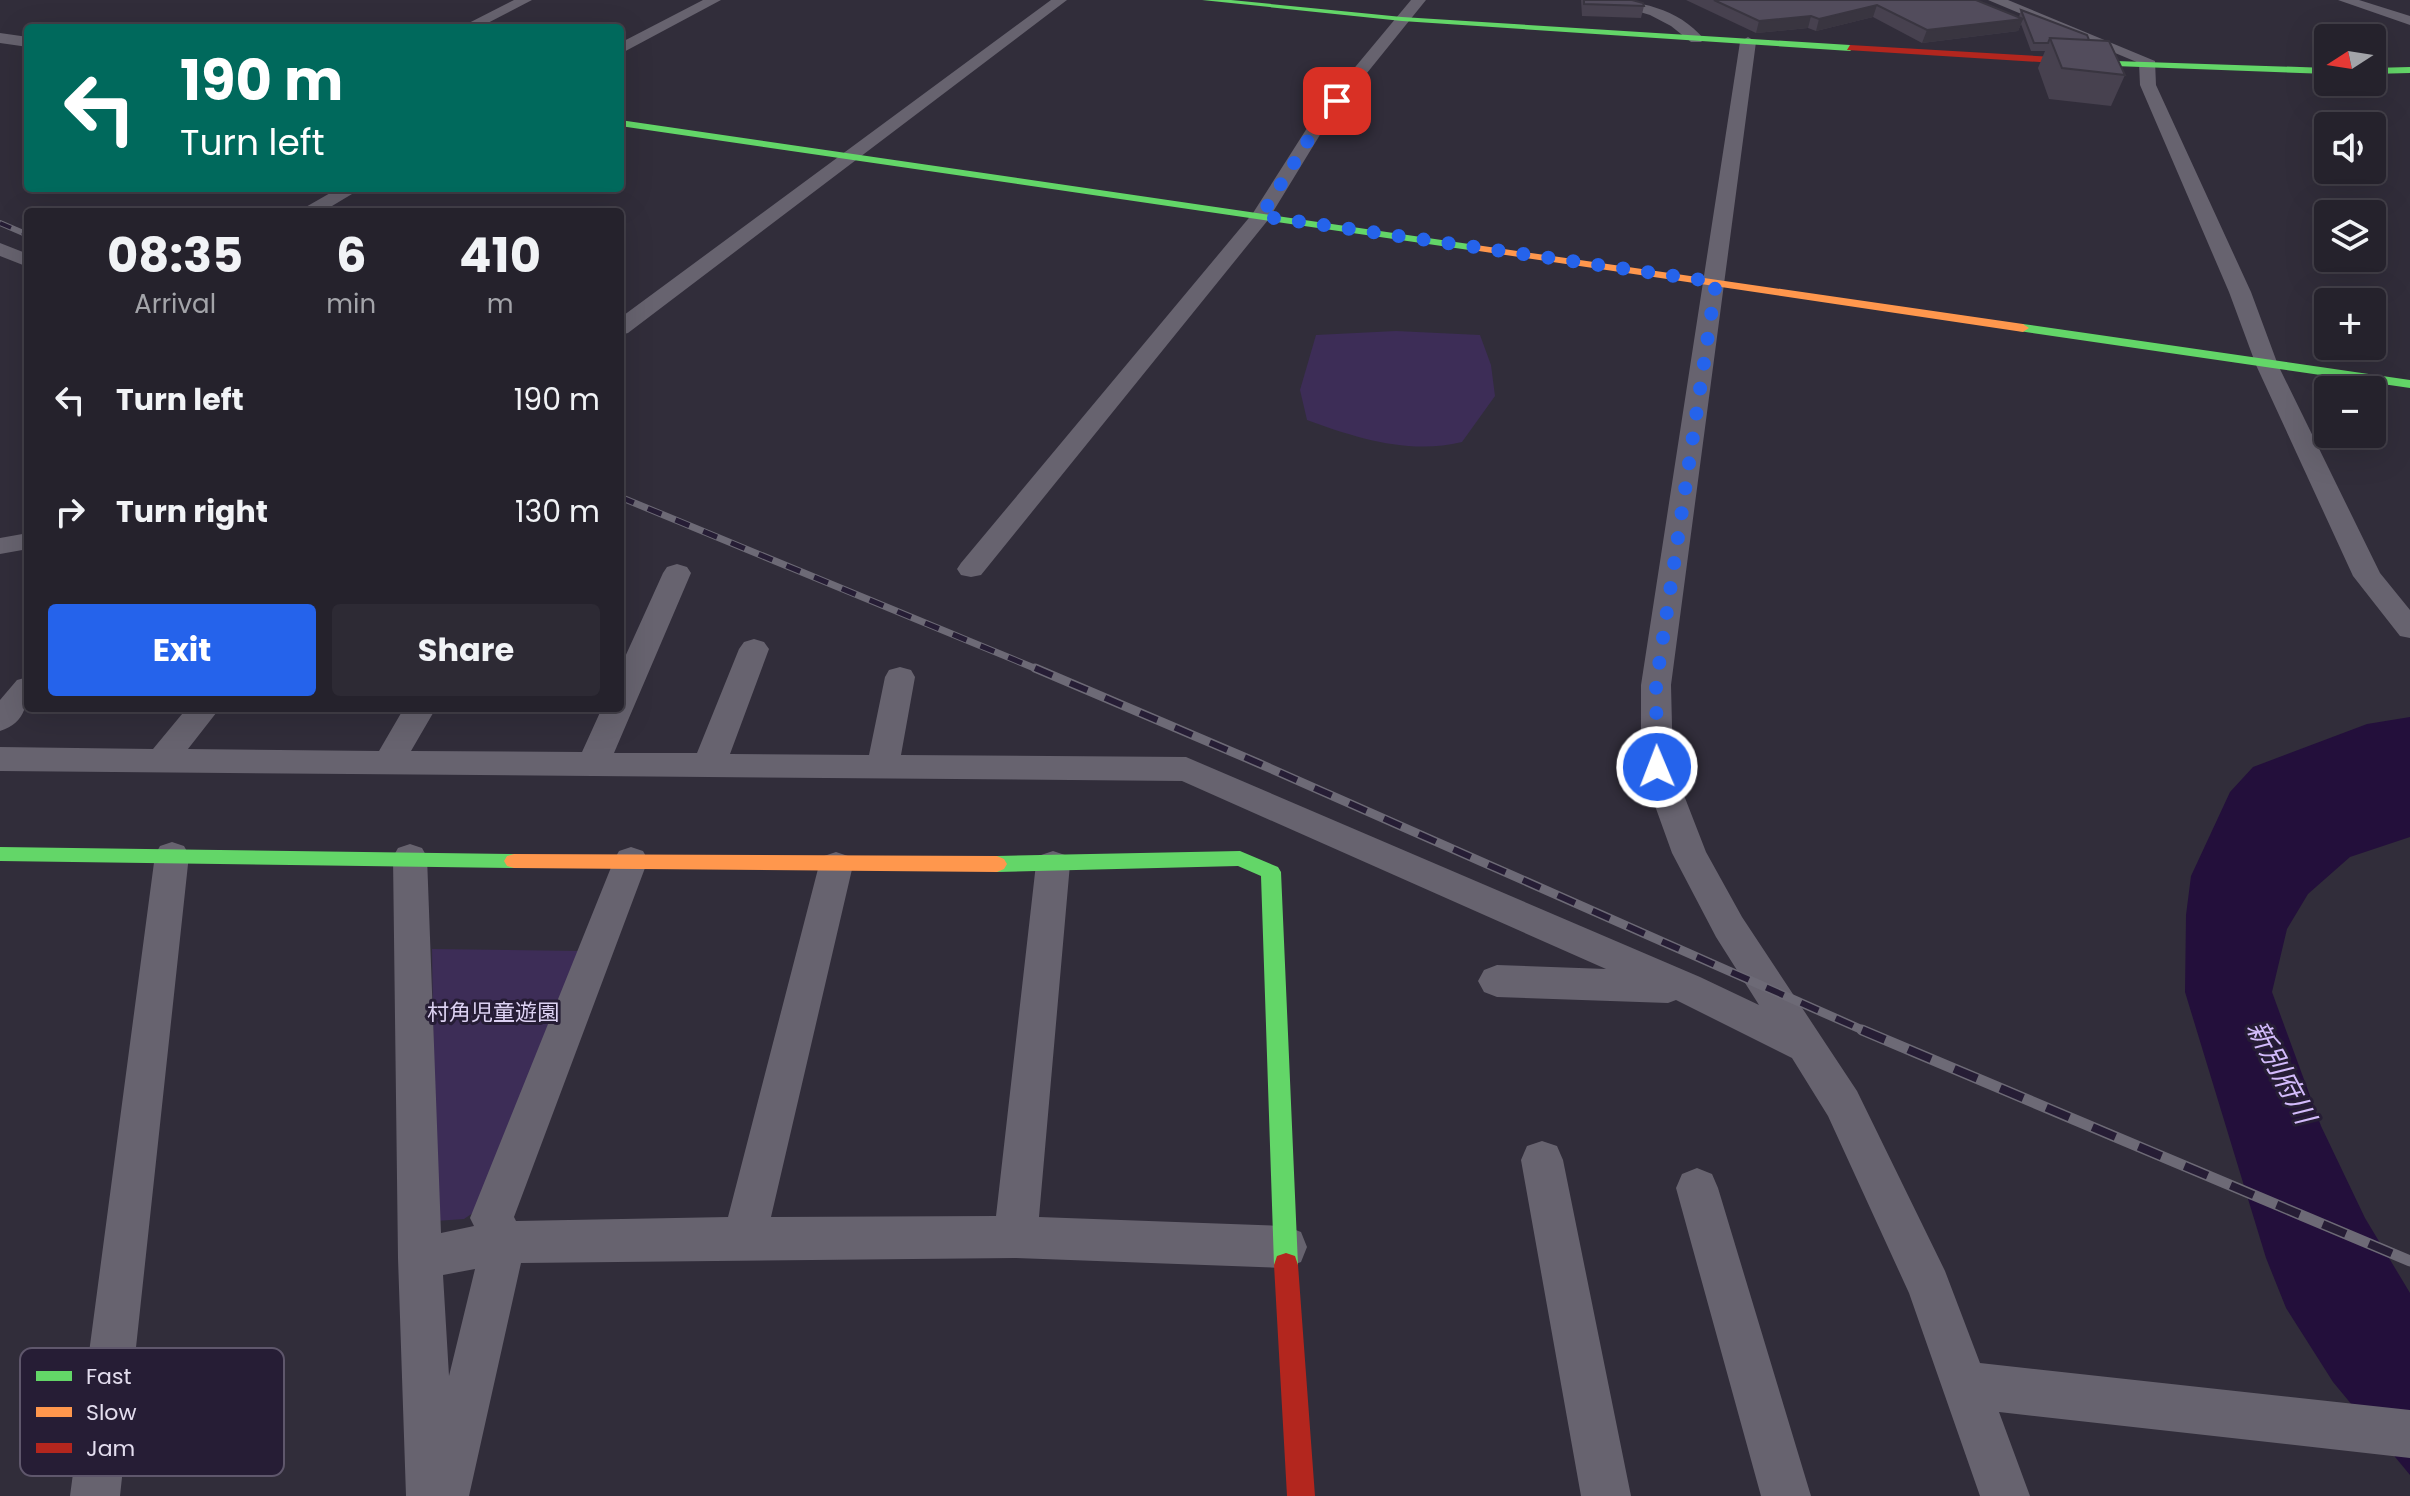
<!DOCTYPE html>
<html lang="en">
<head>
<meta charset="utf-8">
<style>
	:root { --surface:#25222c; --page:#2d2a34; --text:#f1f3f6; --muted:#a3a4a9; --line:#423f48; --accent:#2563eb }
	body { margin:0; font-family:Poppins,"Noto Sans JP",sans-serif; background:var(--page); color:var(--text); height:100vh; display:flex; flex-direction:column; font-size:30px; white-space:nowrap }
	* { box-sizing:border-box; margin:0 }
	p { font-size:26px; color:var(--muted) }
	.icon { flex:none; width:44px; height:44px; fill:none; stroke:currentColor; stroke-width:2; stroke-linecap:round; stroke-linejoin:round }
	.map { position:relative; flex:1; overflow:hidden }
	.sheet { position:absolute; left:24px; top:208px; width:600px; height:504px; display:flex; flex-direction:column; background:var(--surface); border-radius:8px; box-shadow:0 8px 32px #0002,0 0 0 2px var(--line) }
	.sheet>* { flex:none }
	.top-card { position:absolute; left:24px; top:24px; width:600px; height:168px; border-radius:8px; box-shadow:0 8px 32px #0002,0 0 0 2px var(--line); background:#00695c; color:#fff; overflow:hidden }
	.needle { width:52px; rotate:258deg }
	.fabs { position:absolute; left:2314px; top:24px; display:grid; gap:16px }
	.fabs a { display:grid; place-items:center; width:72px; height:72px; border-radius:8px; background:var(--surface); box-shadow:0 8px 32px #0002,0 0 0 2px var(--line); font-size:40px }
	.pin { position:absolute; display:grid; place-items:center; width:68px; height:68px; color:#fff; margin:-34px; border-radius:16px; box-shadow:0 4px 12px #0006 }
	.me { position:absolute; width:88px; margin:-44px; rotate:359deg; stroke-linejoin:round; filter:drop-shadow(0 0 6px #0008) }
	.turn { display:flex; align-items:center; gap:28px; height:168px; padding:0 24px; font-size:36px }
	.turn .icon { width:104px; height:104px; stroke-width:2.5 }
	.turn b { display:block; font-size:56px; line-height:68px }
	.eta { display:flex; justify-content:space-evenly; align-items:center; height:136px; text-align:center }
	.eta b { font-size:48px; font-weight:700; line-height:56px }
	.primary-button { display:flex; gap:16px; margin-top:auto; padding:16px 24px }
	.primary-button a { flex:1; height:92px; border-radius:8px; background:var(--accent); color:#fff; font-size:32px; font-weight:700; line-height:92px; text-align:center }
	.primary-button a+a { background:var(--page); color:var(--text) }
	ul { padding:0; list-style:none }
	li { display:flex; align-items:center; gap:24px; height:112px; padding:0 24px }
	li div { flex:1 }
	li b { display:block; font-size:30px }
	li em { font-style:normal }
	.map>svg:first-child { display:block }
</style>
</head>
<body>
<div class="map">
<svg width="2410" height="1496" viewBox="0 0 2410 1496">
	<rect width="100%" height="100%" fill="#312d3a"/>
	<!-- green -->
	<path fill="#3d2d57" d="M1396 331 1480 335 1491 365 1495 396 1462 442C1410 455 1356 438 1307 420L1300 390 1316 335Z
		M432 949 581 951 483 1206 464 1219 436 1221Z"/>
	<!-- water -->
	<path fill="#230f3b" d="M2410 717V837L2350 857 2308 894 2287 929 2272 992 2321 1126 2365 1218 2410 1293V1475L2333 1382 2286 1308 2266 1258 2185 992 2186 915 2191 876 2230 792 2253 767 2367 724Z"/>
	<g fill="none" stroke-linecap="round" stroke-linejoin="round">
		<!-- street -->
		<path fill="#67636f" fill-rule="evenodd" d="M514 0H532L478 28H459Z
			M703 0H721L620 54V43Z
			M1051 0H1067L628 333 620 335V318Z
			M1411 0H1426L1329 120 1268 220 981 575 971 577 961 575 957 569 961 563 1253 213 1316 114Z
			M1600 0C1638 0 1678 8 1704 39L1701 42H1691L1671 26 1650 15Z
			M1988 0H2008L2155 61 2156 85 2251 292 2278 365 2380 573 2410 610V638L2400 636 2353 576 2256 365 2229 292 2140 85 2139 63Z
			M2338 0H2359L2410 16V25Z
			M0 33 28 37V47L0 43Z
			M1748 37 1756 42 1671 685 1673 767 1706 852 1742 917 1857 1091 1945 1271 1980 1363 2410 1410V1458L1999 1412 2030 1496H1980L1909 1293 1828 1116 1792 1058 1676 1000 1668 1003 1497 997 1484 992 1478 981 1484 970 1497 965 1606 969 1182 781 0 771V747L153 749 187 708H220L188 749 379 751 404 708H436L411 751 582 752 602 708H620V668L663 573 667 567 677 564 687 567 691 573 614 753H697L739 649 744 642 754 639 764 642 769 649 730 754 869 755 885 677 889 670 900 667 911 670 915 677 901 755 1186 757 1700 977 1759 1005 1716 937 1672 853 1641 767V685L1740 42Z
			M339 188H362L322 212H297Z
			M0 243 28 254V267L0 256Z
			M28 533V549L0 554V538Z
			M28 677C28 701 27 723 0 731V700L17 680Z
			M172 842 184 846 189 855 120 1496H70L155 855 160 846Z
			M410 844 422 848 427 857 441 1233 474 1226 470 1218 614 860 619 851 631 847 643 851 648 860 514 1217 516 1221 728 1217 819 865 824 856 836 852 848 856 853 865 771 1217 996 1216 1036 864 1041 855 1053 851 1065 855 1070 864 1039 1217 1285 1226 1301 1232 1307 1247 1301 1262 1285 1268 1015 1258 521 1263 469 1496H406L398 1258 393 857 398 848ZM475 1269 449 1376 443 1275Z
			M1542 1141 1557 1146 1563 1160 1631 1496H1581L1521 1160 1527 1146Z
			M1697 1168 1712 1174 1718 1188 1811 1496H1761L1676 1188 1682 1174Z"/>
		<!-- fast -->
		<path fill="#63d668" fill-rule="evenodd" d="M1202 0H1231L1402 17 1850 45 1854 48 1850 51 1402 21Z
			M2085 60 2328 68V74L2088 65Z
			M2410 67V73L2372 74V68Z
			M620 120 1476 245 1482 248 1476 251 620 126Z
			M2023 324 2410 380V388L2019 331 2017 328Z
			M0 847 514 854 521 856 524 861 521 866 514 868 0 861Z
			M1240 851 1278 867 1281 872 1298 1265 1295 1274 1286 1277 1277 1274 1274 1265 1261 876 1238 866 997 872 990 869 987 864 990 859 997 856Z"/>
		<!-- slow -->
		<path fill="#ff974d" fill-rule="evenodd" d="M1476 245 2023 324 2029 328 2023 332 1472 250 1470 248Z
			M514 854 997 856 1004 859 1007 864 1004 869 997 872 514 868 507 866 504 861 507 856Z"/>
		<!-- jam -->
		<path fill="#b3261e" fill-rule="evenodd" d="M1850 45 2088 59 2092 62 2088 65 1847 50Z
			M1286 1253 1295 1256 1298 1265 1315 1496H1287L1274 1265 1277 1256Z"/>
		<!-- rail-far3 casing -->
		<g stroke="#6d6a76" stroke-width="6">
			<path id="rail-far3" d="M0 223 28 235"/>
		</g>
		<!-- rail-far2 casing -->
		<g stroke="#6d6a76" stroke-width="7">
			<path id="rail-far2" d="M620 497 1039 670"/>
		</g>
		<!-- rail-far1 casing -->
		<g stroke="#6d6a76" stroke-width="9">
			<path id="rail-far1" d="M1035 668 1258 763 1867 1032"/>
		</g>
		<!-- rail casing -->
		<g stroke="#6d6a76" stroke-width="11">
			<path id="rail" d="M1862 1030 2410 1261"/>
		</g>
		<!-- rail-far3 -->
		<use href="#rail-far3" stroke="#261d35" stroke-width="4" stroke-dasharray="12" stroke-linecap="butt"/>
		<!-- rail-far2 -->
		<use href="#rail-far2" stroke="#261d35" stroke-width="5" stroke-dasharray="15" stroke-linecap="butt"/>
		<!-- rail-far1 -->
		<use href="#rail-far1" stroke="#261d35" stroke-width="6" stroke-dasharray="19" stroke-linecap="butt"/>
		<!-- rail -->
		<use href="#rail" stroke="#261d35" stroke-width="8" stroke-dasharray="25" stroke-linecap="butt"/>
	</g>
	<!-- wall -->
	<path fill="#47414f" d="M1581 0H1632L1644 6 1641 18 1582 16Z
		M1686 0H1976L2019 17 2021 10 2089 40 2125 75 2111 106 2049 99 2038 68 2045 51H2031L2021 24 2018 31 1922 43 1873 17 1816 31 1808 28 1756 33Z"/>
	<!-- shaded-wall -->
	<path fill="#393540" d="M1877 5 1873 17 1816 31 1819 19Z
		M1811 16 1808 28 1756 33 1759 21Z
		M2023 19 2018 31 1922 43 1927 30Z"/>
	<!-- building -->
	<path fill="#524c5c" stroke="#393540" stroke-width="2" d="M1584 0H1632L1643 3 1644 6 1584 4Z
		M1714 0H1976L2023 19 1927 30 1877 5 1819 19 1811 16 1759 21Z
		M2021 10 2087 35 2089 40 2050 38 2048 43H2034Z
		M2050 38 2109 41 2125 75 2062 68Z"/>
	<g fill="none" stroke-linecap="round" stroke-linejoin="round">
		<!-- route -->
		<path stroke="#2563eb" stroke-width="14" stroke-dasharray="0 25.2" d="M1337 101 1322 118 1261 216 1716 282 1656 685 1657 767"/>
	</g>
	<g text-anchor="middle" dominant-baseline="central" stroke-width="6" stroke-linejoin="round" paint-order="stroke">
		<!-- park labels -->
		<g font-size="22" fill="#ddd2f3" stroke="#261d35">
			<text x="493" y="1012">村角児童遊園</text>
		</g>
		<!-- near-water labels -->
		<g font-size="28" font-style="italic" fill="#d3bbfc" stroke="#261d35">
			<text transform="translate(2281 1072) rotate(62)">新別府川</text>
		</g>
	</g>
	<!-- legend -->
	<rect x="20" y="1348" width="264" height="128" rx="12" fill="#261d35" stroke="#5f576c" stroke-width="2"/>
	<rect x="36" y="1371" width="36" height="10" fill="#63d668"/>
	<rect x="36" y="1407" width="36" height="10" fill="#ff974d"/>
	<rect x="36" y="1443" width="36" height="10" fill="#b3261e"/>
	<g font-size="22" fill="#e3ddee">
		<text x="86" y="1384">Fast</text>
		<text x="86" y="1420">Slow</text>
		<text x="86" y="1456">Jam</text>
	</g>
</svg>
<div class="fabs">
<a><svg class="needle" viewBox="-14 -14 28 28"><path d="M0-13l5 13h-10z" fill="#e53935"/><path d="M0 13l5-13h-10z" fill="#a3a4a9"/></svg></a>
<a><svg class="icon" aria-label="sound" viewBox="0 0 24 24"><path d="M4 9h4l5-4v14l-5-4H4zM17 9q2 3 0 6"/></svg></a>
<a><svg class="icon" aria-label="layers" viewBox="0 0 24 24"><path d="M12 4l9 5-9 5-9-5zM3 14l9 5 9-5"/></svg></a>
<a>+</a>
<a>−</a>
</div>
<div class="pin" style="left:1337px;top:101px;background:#d93025"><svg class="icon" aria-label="arrive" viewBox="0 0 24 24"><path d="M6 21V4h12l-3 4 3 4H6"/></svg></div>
<svg class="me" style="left:1657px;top:767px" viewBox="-20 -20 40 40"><circle r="17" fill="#2563eb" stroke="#fff" stroke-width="3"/><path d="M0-11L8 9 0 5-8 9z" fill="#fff"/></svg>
<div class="top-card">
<div class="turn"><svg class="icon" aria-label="left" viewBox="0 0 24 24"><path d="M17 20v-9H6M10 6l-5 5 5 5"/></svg><div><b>190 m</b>Turn left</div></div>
</div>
<section class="sheet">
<div class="eta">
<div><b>08:35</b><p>Arrival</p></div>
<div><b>6</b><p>min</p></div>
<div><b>410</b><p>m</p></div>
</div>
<ul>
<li><svg class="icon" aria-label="left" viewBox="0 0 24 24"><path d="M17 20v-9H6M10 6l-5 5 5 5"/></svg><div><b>Turn left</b></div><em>190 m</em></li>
<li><svg class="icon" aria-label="right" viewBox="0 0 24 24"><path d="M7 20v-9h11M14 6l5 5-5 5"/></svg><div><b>Turn right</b></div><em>130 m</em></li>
</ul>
<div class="primary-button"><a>Exit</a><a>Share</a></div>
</section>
</div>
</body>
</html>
